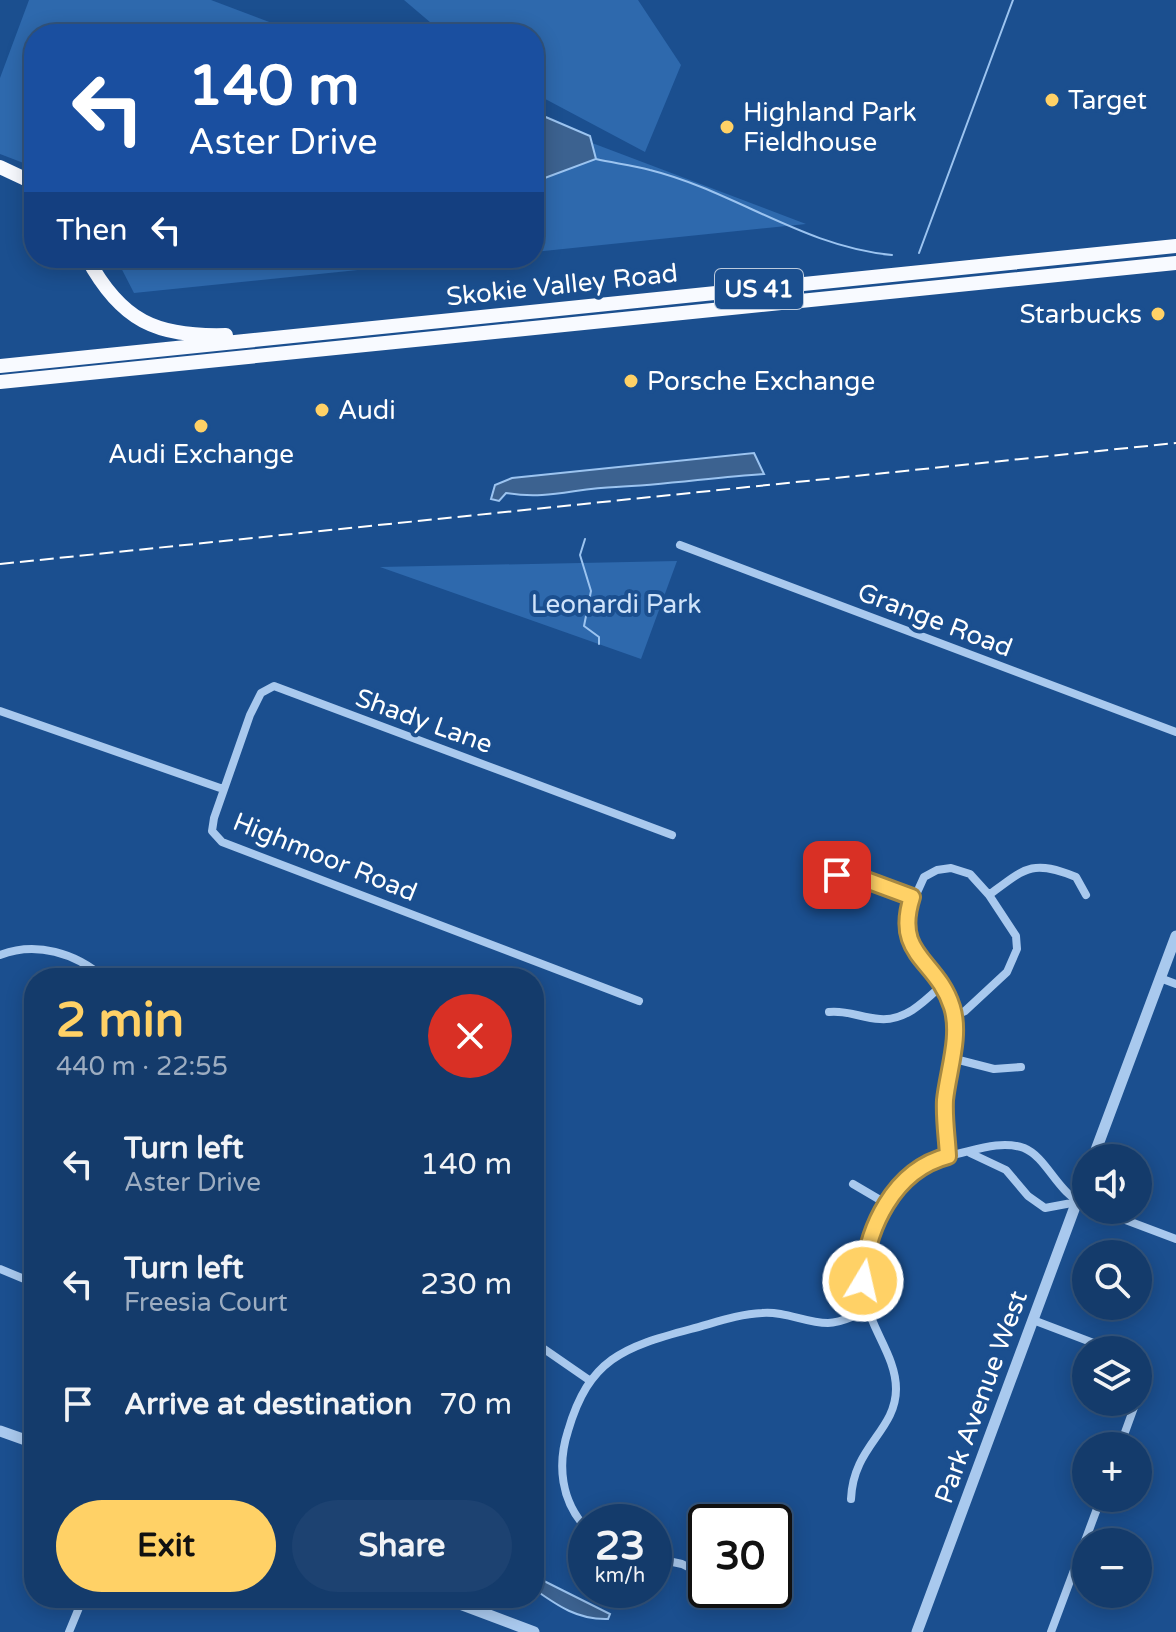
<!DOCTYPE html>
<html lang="en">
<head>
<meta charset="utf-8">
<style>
	:root { --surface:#143b6b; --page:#1d4271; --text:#f1f3f6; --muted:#9dadc1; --line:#33557e; --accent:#ffd166 }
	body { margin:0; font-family:"Varela Round",sans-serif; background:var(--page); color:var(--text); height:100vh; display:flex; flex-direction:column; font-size:30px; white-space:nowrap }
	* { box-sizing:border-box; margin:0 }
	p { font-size:26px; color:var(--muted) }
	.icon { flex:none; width:44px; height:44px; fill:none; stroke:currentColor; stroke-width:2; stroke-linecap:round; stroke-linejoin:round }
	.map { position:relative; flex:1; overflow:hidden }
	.drawer { position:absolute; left:24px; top:968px; width:520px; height:640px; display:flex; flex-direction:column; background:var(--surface); border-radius:32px; box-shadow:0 4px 20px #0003,0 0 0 2px var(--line) }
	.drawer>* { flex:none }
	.guide { position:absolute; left:24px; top:24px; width:520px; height:244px; border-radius:32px; box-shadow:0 4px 20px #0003,0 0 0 2px var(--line); background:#1a4fa0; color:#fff; overflow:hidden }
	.fabs { position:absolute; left:1072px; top:1144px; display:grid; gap:16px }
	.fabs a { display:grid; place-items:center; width:80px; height:80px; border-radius:50%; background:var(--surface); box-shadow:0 4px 20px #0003,0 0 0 2px var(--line); font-size:40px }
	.speed { position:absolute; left:568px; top:1504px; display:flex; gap:16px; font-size:40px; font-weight:700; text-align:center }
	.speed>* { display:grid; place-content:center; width:104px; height:104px; border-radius:50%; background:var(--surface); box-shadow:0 4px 20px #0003,0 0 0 2px var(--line); line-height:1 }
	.speed small { font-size:20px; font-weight:400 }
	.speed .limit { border:4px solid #111; border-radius:12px; background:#fff; color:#111 }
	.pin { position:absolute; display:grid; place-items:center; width:68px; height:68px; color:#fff; margin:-34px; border-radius:16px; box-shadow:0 4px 12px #0006 }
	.me { position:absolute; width:88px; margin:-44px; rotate:9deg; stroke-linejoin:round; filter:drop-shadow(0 0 6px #0008) }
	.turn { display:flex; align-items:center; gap:28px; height:168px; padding:0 32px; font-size:36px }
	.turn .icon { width:104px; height:104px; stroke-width:2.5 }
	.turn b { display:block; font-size:56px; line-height:68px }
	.then { display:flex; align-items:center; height:76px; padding:0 32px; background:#0003; gap:16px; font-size:30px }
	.round { display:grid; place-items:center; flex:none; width:84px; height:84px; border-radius:42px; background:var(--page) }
	.headline { display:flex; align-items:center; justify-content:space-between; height:136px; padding:0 32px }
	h1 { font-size:48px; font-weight:700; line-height:60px; color:var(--accent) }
	.cta { display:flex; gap:16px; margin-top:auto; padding:16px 32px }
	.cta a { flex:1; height:92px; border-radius:48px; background:var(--accent); color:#111; font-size:32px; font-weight:700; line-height:92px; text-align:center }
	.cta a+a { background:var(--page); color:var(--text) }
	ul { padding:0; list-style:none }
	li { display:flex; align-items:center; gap:24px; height:120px; padding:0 32px }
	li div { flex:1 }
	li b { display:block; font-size:30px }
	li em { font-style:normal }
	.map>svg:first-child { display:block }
</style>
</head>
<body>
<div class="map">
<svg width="1176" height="1632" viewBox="0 0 1176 1632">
	<rect width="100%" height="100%" fill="#1b4f8f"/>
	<!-- green -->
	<path fill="#2e69ad" d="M29 0H211L301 34H34V167L0 154V78Z
		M404 0H638L681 65 645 152 534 93V34H444Z
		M534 121 806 224 534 252Z
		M116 258H474L134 293Z
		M677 561 641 659 380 567Z"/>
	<!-- water -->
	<path fill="#3c6290" stroke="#9cc4f0" stroke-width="2" d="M534 112 590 136 596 159 534 182Z
		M754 453 764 474C715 477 666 485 616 487 575 488 549 500 506 493L499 501 491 499 495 485 512 478Z
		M534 1576 610 1614 608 1619C578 1620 558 1606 534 1589Z"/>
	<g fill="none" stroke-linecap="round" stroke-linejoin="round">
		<!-- stream -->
		<path stroke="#9cc4f0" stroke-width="2" d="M596 159C613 163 632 165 650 170 734 191 804 247 892 255
			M919 253 1013 0
			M585 539 580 555 591 591 584 626 599 637V644"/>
		<!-- minor -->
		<path stroke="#a9c9ee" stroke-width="8" d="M680 545 1176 732
			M0 711 223 789
			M815 872 858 877 912 897
			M989 895C1025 868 1032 859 1076 877L1086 895
			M0 955C36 941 76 953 104 978
			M1160 978 1176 984
			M639 1001 222 842 212 831 214 818 250 715 261 693 274 686 672 835
			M829 1012C848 1010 861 1018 880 1019 905 1021 924 1002 941 986
			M951 1058 994 1069 1021 1067
			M970 1153 1006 1170 1028 1196 1045 1208 1077 1202
			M948 1156 945 1103 954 1038 953 1009 908 939 905 919 924 877 937 870 951 868 970 874 989 895 1016 936 1017 949 1007 972 965 1011 954 1016
			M853 1184 887 1204
			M1099 1210 1176 1239
			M0 1269 34 1283
			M1033 1320 1112 1350
			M534 1342 589 1380
			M1138 1361 1145 1373 1138 1398
			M1120 1446 1136 1402
			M851 1499C853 1446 896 1431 896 1389 896 1358 873 1332 866 1302 854 1247 888 1168 947 1156 971 1152 999 1139 1024 1148 1048 1158 1057 1194 1086 1205
			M586 1528C561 1501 557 1465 568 1431 589 1359 623 1347 691 1329 714 1323 738 1314 762 1313 786 1311 805 1323 828 1323 843 1323 855 1314 869 1311
			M654 1558 682 1564 706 1576
			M731 1590 733 1591
			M69 1632 83 1598
			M1051 1632 1101 1498"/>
		<!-- tertiary -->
		<path stroke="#a9c9ee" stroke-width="11" d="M1093 1158 1176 936
			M0 1431 34 1443
			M444 1598 534 1632
			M917 1632 1086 1177"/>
		<!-- trunk -->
		<path stroke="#f8faff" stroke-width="14" d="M0 167 34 183
			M87 258C121 321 156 337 226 335
			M0 366 1176 246
			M0 382 1176 263"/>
		<!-- rail -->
		<path stroke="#fff" stroke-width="2" stroke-dasharray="14 6" stroke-linecap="butt" d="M0 564 1176 443"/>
	</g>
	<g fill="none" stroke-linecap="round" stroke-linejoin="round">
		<!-- route casing -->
		<g stroke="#a68842" stroke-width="20">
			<path id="route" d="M837 875 858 877 912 897C893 956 937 959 952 1007 961 1036 948 1071 945 1100 944 1119 947 1137 948 1156 894 1170 866 1228 863 1281"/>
		</g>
		<!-- route -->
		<use href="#route" stroke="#ffd166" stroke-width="14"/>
	</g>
	<!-- markers -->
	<g fill="#ffd166" stroke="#1b4f8f" stroke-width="3">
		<circle cx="1052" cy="100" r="8"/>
		<circle cx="727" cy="127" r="8"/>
		<circle cx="1158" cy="314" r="8"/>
		<circle cx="631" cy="381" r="8"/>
		<circle cx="322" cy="410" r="8"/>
		<circle cx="201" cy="426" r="8"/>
	</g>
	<g text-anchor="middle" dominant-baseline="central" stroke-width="8" stroke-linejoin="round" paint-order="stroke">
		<!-- shield labels -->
		<rect fill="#1b4f8f" stroke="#bbcadd" stroke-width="2" x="715" y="269" width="88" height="40" rx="6"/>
		<g font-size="24" font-weight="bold" fill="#fff">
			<text x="759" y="289">US 41</text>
		</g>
		<!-- poi labels -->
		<g font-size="26" fill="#fff" stroke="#1b4f8f" text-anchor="start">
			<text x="1068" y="100">Target</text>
			<text x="743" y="112">Highland Park<tspan x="743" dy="30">Fieldhouse</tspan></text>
			<text x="1142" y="314" text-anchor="end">Starbucks</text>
			<text x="647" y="381">Porsche Exchange</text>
			<text x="338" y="410">Audi</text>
			<text x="201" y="454" text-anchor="middle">Audi Exchange</text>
		</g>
		<!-- street labels -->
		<g font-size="26" fill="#fff" stroke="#1b4f8f">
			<text transform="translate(562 285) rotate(-6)">Skokie Valley Road</text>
			<text transform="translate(935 620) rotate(21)">Grange Road</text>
			<text transform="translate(424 721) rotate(20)">Shady Lane</text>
			<text transform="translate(325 857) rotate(22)">Highmoor Road</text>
			<text transform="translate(981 1397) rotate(-70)">Park Avenue West</text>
		</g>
		<!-- park labels -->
		<g font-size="26" fill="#cfe3fa" stroke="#1b4f8f">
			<text x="616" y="604">Leonardi Park</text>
		</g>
	</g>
</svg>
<div class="fabs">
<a><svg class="icon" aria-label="sound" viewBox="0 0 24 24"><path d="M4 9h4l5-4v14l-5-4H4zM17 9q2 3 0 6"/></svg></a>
<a><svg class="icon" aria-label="search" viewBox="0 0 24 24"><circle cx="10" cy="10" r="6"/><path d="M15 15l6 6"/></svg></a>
<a><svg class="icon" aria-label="layers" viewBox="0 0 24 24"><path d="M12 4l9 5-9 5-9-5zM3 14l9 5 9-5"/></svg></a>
<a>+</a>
<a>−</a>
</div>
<div class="speed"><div>23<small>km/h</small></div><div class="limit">30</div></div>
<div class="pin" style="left:837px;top:875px;background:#d93025"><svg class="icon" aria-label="arrive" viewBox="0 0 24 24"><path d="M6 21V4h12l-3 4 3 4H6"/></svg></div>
<svg class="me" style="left:863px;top:1281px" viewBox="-20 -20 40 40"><circle r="17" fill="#ffd166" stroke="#fff" stroke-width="3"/><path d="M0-11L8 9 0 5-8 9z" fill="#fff"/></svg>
<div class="guide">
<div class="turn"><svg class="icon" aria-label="left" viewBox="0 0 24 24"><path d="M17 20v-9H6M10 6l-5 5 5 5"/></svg><div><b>140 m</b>Aster Drive</div></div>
<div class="then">Then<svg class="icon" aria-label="left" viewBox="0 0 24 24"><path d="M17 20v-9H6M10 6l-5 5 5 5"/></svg></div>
</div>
<section class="drawer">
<div class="headline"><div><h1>2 min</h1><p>440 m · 22:55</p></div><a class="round" style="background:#d93025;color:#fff"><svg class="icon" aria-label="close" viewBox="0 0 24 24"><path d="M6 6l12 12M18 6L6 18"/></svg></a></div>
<ul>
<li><svg class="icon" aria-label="left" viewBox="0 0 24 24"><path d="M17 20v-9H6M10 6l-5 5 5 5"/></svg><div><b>Turn left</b><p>Aster Drive</p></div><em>140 m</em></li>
<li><svg class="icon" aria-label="left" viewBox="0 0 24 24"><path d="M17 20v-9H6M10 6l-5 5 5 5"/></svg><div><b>Turn left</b><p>Freesia Court</p></div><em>230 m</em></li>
<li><svg class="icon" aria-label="arrive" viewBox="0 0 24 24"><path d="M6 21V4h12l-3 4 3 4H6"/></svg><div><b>Arrive at destination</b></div><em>70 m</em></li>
</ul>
<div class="cta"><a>Exit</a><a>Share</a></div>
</section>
</div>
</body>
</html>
